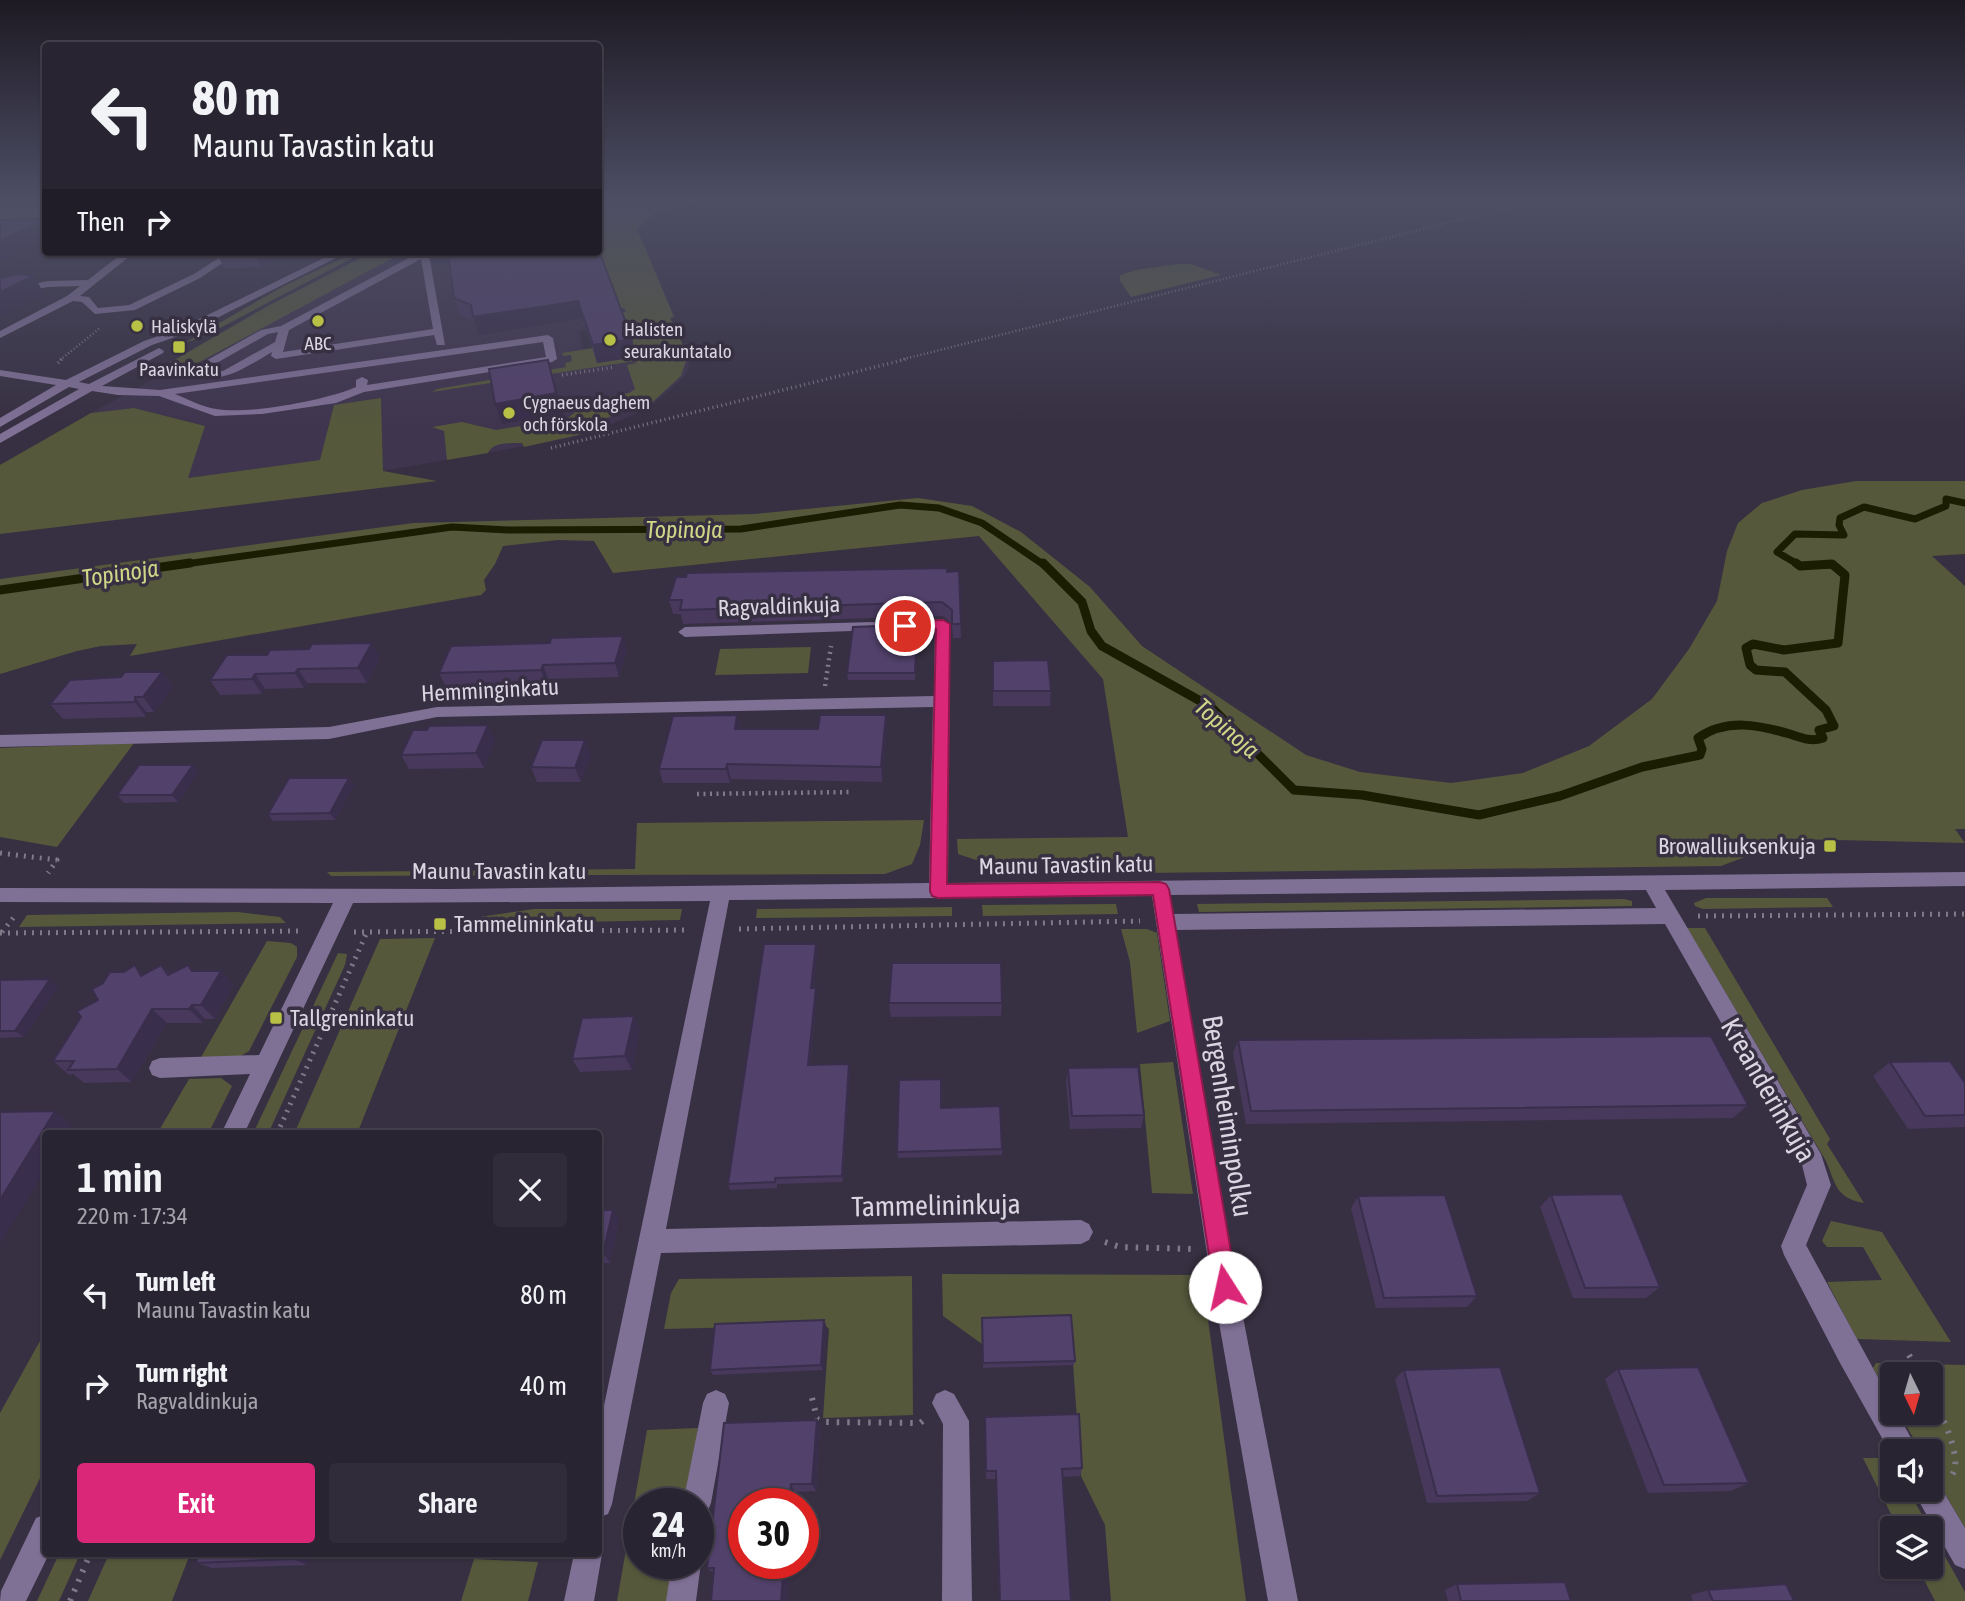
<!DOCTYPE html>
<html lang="en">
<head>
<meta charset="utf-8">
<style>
	:root { --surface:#292432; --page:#312c3a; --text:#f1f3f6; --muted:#a5a4ac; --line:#45414d; --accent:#db2777 }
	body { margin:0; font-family:"Asap Condensed",sans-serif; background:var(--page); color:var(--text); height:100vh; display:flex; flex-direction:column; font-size:26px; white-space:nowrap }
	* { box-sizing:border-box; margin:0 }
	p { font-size:23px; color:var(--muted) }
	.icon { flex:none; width:38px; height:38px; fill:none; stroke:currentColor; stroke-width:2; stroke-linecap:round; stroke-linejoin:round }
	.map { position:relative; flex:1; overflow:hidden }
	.panel { position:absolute; left:42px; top:1130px; width:560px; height:427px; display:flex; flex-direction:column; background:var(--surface); border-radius:7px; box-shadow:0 2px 5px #0004,0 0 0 2px var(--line) }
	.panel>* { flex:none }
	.guide { position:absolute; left:42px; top:42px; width:560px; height:214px; border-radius:7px; box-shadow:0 2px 5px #0004,0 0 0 2px var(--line); background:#292432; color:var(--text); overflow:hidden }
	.needle { width:46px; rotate:175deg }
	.fabs { position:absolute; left:1880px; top:1362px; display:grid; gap:14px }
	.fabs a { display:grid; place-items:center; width:63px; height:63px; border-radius:7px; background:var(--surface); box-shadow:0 2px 5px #0004,0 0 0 2px var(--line); font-size:35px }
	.speed { position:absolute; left:623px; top:1488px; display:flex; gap:14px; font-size:35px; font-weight:700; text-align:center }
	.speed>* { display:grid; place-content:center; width:91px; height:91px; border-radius:50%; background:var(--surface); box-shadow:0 2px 5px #0004,0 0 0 2px var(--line); line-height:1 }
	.speed small { font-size:18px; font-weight:400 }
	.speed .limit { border:10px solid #d22; background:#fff; color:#111 }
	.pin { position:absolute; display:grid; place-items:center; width:60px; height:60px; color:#fff; margin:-30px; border:4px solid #fff; border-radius:50%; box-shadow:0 2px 7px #0007 }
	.me { position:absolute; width:77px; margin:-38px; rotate:350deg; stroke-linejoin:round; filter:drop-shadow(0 0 5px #0008) }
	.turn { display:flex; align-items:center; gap:24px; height:147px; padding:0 35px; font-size:32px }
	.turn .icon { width:91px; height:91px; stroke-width:2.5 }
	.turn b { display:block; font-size:49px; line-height:60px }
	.then { display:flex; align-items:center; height:66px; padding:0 35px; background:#0003; gap:14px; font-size:26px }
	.round { display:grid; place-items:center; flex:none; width:74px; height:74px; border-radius:7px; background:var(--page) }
	.summary { display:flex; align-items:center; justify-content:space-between; height:119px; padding:0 35px }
	h1 { font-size:42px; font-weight:600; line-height:52px }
	.cta { display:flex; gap:14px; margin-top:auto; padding:14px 35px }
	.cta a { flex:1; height:80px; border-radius:7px; background:var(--accent); color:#fff; font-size:28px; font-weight:600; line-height:80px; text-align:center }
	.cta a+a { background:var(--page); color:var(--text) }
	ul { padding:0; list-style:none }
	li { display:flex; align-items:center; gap:21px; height:91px; padding:0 35px }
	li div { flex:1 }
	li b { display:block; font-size:26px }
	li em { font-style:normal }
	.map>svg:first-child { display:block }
</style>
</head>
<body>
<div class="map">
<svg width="1965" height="1601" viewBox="0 0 1965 1601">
	<rect width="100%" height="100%" fill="#373042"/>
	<!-- built -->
	<path fill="#3f354e" d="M626 204 675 317 579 331 587 366 688 352 689 365 685 376 649 408 596 431 571 438 383 471 381 399 334 405 321 460 187 478 205 426 134 408 91 413 386 252H598Z"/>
	<!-- green -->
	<path fill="#55583b" d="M0 200H45V223L0 226Z
		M664 200H702L655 213 637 229 674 317 670 318 685 349H687L689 360 686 361 681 376 646 408 625 411 591 424 596 431 524 447 522 443C510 443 493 442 488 453L447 460 444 431 432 427 462 422 496 430 566 419 594 399 629 393 635 389 627 365 636 363 635 361 432 392 437 389 566 367 565 363 572 361 571 355 563 356 562 353 593 348 597 363 593 324H580L597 322 596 317 626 312 624 308H619L598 252 599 205Z
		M355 252H364L199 339 186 342 282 287Z
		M372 252H404L177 374 157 370 266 307Z
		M1178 264H1191L1221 275 1131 297 1120 281V275L1136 270Z
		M381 398 383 471 437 481 0 534V465L91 413 134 408 205 426 188 478 320 460 334 405Z
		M1856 481H1965V554L1932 556 1965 586V829H1955L1965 843 1793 839 1721 866 1144 873 1139 859 979 861 958 854 957 839 1128 837 1103 679 979 536 613 573 594 541 558 540 503 546 495 564 484 580 486 590 481 595 130 656 137 644 101 646 77 651 0 674V579L413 523 755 514 918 498 972 506 1021 532 1090 587 1142 646 1306 755 1360 772 1451 783 1523 773 1589 746 1652 699 1689 649 1717 601 1727 551 1738 523 1762 503 1802 490Z
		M811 647 808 673 715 675 720 649Z
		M134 743 57 847 0 837V748Z
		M924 820 920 845 912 864 885 874 331 876 327 872 635 869 637 823Z
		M1706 898H1827L1833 907 1703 909 1695 906 1694 903Z
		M1624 899 1632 901V906L1199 912 1197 904Z
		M1116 904 1118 914 983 916 982 905Z
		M952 907V916L756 918 757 909Z
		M534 909H682L680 920 464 924 466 919Z
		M238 912 280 917 286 923 19 927 27 915Z
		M1687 928H1705L1830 1139 1827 1144 1864 1203C1836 1198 1836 1185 1826 1161Z
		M1121 929H1147L1157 933 1170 1021 1137 1033 1130 962Z
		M435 938 357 1134H294L380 939Z
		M267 941 291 943 297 947V957L249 1051 241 1056 200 1059Z
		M338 953 347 954 345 965 268 1134H253Z
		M1173 1062 1193 1194 1152 1193 1140 1064Z
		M221 1078 232 1086 208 1134H157L189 1079Z
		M1831 1221 1882 1232 1951 1342 1857 1339 1827 1282 1882 1280 1863 1247H1827L1822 1241Z
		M942 1274 1202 1275 1246 1601H1111L1105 1525 1081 1476 1070 1321 982 1344 943 1316Z
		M912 1276 913 1415 823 1418 829 1329 825 1325 664 1329 671 1293 679 1279Z
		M45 1332V1468L0 1560V1413Z
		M1876 1363 1965 1365V1528L1930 1468V1451H1921L1898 1412H1930V1374H1892V1401L1873 1368Z
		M698 1428 686 1503H639V1563H677L671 1601H617L647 1430Z
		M1863 1458H1882L1892 1463V1489H1908L1929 1528H1898Z
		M1930 1530 1965 1592V1601H1935L1917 1566H1930Z
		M59 1554H80L59 1601H37Z
		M109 1554H190L172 1601H88Z
		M474 1559 538 1562 528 1601H461Z"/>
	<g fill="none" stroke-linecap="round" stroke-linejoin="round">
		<!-- stream-far2 -->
		<path stroke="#1b1d03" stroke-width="5" d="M676 203 687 200"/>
		<!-- stream-far1 -->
		<path stroke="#1b1d03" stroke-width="7" d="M178 565 452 527 508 530 741 529 900 505 939 508 982 523 1044 565
			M1799 565 1777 552 1795 534 1844 535 1839 525 1840 518 1864 507 1915 519 1946 506V499L1965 503
			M1812 565H1833"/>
		<!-- stream -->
		<path stroke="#1b1d03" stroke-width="9" d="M1043 563 1082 602 1091 631 1102 646 1211 707 1294 790 1362 795 1479 815 1560 796 1642 767 1700 755 1702 749 1698 738C1727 718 1759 725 1790 734 1802 738 1811 742 1823 738L1819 730 1834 726 1826 710 1785 672 1756 670 1750 665 1746 648 1753 644 1784 650 1838 643 1845 575 1832 564 1800 566 1796 563
			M0 590 190 563"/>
		<!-- path-far4 -->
		<path stroke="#7f7988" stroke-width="2.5" stroke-dasharray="1 2.5" stroke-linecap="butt" d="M60 360 100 328
			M900 360 1538 200"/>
		<!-- path-far3 -->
		<path stroke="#7f7988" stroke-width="3.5" stroke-dasharray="1 3.5" stroke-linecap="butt" d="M58 363 62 359
			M562 375 615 367
			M551 448 907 359"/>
		<!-- path-far2 -->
		<path stroke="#7f7988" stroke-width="4.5" stroke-dasharray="2 4.5" stroke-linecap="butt" d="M825 686 831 646
			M697 794 853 792"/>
		<!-- path-far1 -->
		<path stroke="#7f7988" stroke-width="5" stroke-dasharray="2 6" stroke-linecap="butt" d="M0 853 57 860 48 873
			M1698 916 1965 914
			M739 929 1140 921
			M2 932 14 917
			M354 932 689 930
			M0 933 304 931
			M277 1134 367 932"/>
		<!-- path -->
		<path stroke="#7f7988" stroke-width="6" stroke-dasharray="2.5 8" stroke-linecap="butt" d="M1105 1242 1120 1247 1193 1249
			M1909 1355 1920 1374
			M1930 1393C1941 1413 1965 1461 1951 1476
			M812 1398 817 1419 823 1422 920 1423 925 1419
			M70 1601 90 1554"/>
		<!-- minor -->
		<path fill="#7f7095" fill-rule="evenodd" d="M124 252H135L80 296 89 297 98 308 129 305 194 274 228 252H239L200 278 135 310 95 314 82 302 73 301 0 338V331L67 296 80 286 48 287 0 296V290L48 281 88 280Z
			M336 252H348L187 333 152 345 79 382 89 384 159 348 164 351 163 353 102 386 160 390 548 335 553 338 557 359 552 362 364 392 336 403 262 414 215 416 159 396 118 395 92 391 0 443V434L79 389 69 387 0 427V418L56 385 0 376V370L66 380 144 341 179 329ZM543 342 546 357 367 385 368 380 362 377 356 380V387C327 400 247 415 216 409 202 407 188 399 175 394Z
			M420 252H432L429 255 445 345H437L434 335 276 359 271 356 272 352C248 366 215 390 188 371L261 330 281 326ZM421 259 433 329 283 352 289 330ZM278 332 275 342 223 371 206 369 268 334Z
			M943 619 950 624 948 883 1965 872V886L1665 890 1821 1154 1831 1185 1806 1245 1892 1403V1412H1897L1918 1451H1892V1456L1840 1363 1784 1255 1781 1246 1807 1185 1802 1165 1665 924 1176 930 1232 1260 1298 1601H1268L1208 1260 1152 896 729 900 666 1229 1081 1220 1089 1224 1093 1232 1089 1240 1081 1244 661 1253 612 1504 608 1514 598 1518V1434L710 901 353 903 244 1134H221L250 1074 160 1078 152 1075 149 1068 152 1061 160 1058 259 1055 333 903 0 902V888L450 889 929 883 933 707 437 717 329 739 0 747V735L329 727 437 707 934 696 935 629 909 630 902 625 909 620ZM1646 890 1656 908 1174 914 1170 895Z
			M874 622 879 624 881 627 879 630 685 637 678 632 685 627Z
			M716 1390 725 1394 729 1403 711 1503 707 1513 698 1517V1503H683L703 1403 707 1394Z
			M945 1390 954 1394 969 1421 972 1601H942L943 1424 932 1403 936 1394Z
			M1930 1477 1936 1479 1965 1528V1569L1955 1565 1912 1489H1930Z
			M46 1514V1554H49L26 1601H0L1 1591 36 1518Z
			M598 1544 602 1554 594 1601H564L574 1554H598Z
			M698 1558 701 1563 696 1601H666L672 1563H698Z"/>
	</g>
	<!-- wall -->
	<path fill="#47385c" d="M216 252H278L268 264 261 267 224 268Z
		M598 252 632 339 636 357 597 363 583 318 479 335 474 321 460 315 454 298Z
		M959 571 961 638H953L952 624 943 616 683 624 681 614H673L669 600Z
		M932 624V637L917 636 915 680H848L847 673 853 627Z
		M627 649 619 677 548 679 546 684 446 687 439 673Z
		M380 658 367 683H307L304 688 265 689 262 694 220 695 210 680Z
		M993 661 1051 691 1050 706H993Z
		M162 672 173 687 154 712H146V717L63 719 50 704 121 677Z
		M737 715 741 729H818L886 715 887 729 882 782 731 779 730 783H663L659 769Z
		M495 740 484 768 409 769 401 755Z
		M591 755 581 782H537L531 767Z
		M198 773 178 802 124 803 117 795Z
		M349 778 354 785 335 820 273 821 268 814Z
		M818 951 813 988 817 995 810 1065 850 1071 843 1182 777 1184V1188L730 1190 728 1184Z
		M135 965 144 975 161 965 170 974 194 971H221L233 985 215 1019H205L203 1023H167L132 1082 84 1083 73 1074 69 1075 53 1061 98 1000 124 972Z
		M0 980 58 987 24 1037 0 1038Z
		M889 1003H1002L1001 1016 891 1017Z
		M640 1029 632 1070 580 1072 572 1059Z
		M1238 1040 1748 1105 1733 1118 1246 1124 1233 1053Z
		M1890 1062 1965 1083V1127L1908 1129 1873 1076Z
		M1068 1068 1144 1115 1141 1128 1070 1129 1066 1081Z
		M942 1108 1002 1149V1155L898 1158 897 1152Z
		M1551 1195 1660 1287 1646 1298H1573L1540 1207Z
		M1358 1196 1477 1296 1467 1307 1376 1308 1351 1208Z
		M598 1210 619 1220 610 1263H598Z
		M982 1318 1075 1361 1074 1365 983 1368Z
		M826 1325 823 1370 713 1375 710 1370Z
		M1618 1369 1749 1483 1731 1491 1648 1493 1605 1379Z
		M1404 1370 1540 1493 1527 1501 1427 1503 1395 1379Z
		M985 1417 1082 1468 1080 1476 1062 1477 1071 1601H999L996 1479H986Z
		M817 1420 820 1429 816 1491 795 1492 744 1563H790L787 1601 714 1574 707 1568Z
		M199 1554H321H310L307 1565 212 1568 196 1563Z
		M1457 1584 1571 1601H1448L1445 1590Z
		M1708 1590 1794 1601H1693L1691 1595Z"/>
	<!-- shaded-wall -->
	<path fill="#392e4b" d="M46 221V243L0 263V240Z
		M254 252H278L268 264 261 267Z
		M34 276 45 295 0 317V292Z
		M578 301 583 318 479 335 473 317Z
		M632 339 636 357 597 363 593 345Z
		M548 360 563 414 502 424 495 404Z
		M623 636 627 649 619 677 615 663Z
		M372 643 380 658 367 683 358 668Z
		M543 665 548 679 546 684 541 670Z
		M298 669 307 683 304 688 295 673Z
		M162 672 173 687 154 712 143 697Z
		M255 674 265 689 262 694 252 679Z
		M135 697 146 712V717L135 702Z
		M737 715 741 730 735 729Z
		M886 715 887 729 882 782 881 767Z
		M488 725 495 740 484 768 476 753Z
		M585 740 591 755 581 782 575 768Z
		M727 764 731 779 730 783 726 769Z
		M193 765 198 773 178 802 172 795Z
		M349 778 354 785 335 820 330 813Z
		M816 944 818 951 812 995 811 988Z
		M135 965 149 980 141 976Z
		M221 971 233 985 215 1019 201 1005Z
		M50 979 58 987 24 1037 15 1031Z
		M816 988 817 995 809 1072 808 1065Z
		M192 1005 205 1019 203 1023 189 1009Z
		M152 1009 167 1023 132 1082 117 1069Z
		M634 1016 640 1029 632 1070 625 1056Z
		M849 1064 850 1071 843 1182 842 1176Z
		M55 1111 72 1124 66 1134H46V1169L0 1244V1200Z
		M613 1210 619 1220 610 1263 603 1253Z
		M824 1320 826 1325 823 1370 821 1365Z
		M817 1420 820 1429 816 1491 812 1484Z
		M791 1484 795 1492 794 1503H789Z
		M294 1554H310L307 1565 293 1559Z
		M784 1563H790L787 1601H781Z"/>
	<!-- building -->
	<path fill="#52416b" stroke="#392e4b" stroke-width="2" d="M46 219V221L0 240V220Z
		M598 248 632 339 593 345 578 301 473 317 471 305 454 298 448 252H598Z
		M19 274 34 276 0 292V278Z
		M548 360 556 393 495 404 489 369Z
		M947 568V572L959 571 961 624H952V610L942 602 680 610 682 600H669L676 577H686L687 573Z
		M932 624V629H917L915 673H847L853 627Z
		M623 636 615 663 543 665 541 670 439 673 451 646 550 643 551 638Z
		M372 643 358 668 298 669 295 673 255 674 252 679 210 680 227 655H267L270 650 309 649 312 644Z
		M1048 660 1051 691H993V661Z
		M125 672H162L143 697H135V702L50 704 70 680 121 677Z
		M737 715 735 729H818L820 715H886L881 767 727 764 726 769H659L673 716Z
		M488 725 476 753 401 755 413 730H427L429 726Z
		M542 740H585L575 768 531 767Z
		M139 765H193L172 795H117Z
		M289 778H349L330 813 268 814Z
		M764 944H816L811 988H816L808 1065 849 1064 842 1176 775 1178V1182L728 1184Z
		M892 963H1001L1002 1003H889Z
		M135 965 141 976 161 965 168 975 188 965 192 971H221L201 1005H192L189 1009H152L117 1069 68 1070 74 1061H53L81 1017 77 1011 98 1000 92 989 103 983 110 972H124Z
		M50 979 15 1031H0V980Z
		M634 1016 625 1056 572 1059 582 1018Z
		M1711 1036 1748 1105 1251 1111 1238 1040Z
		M1950 1061 1965 1083V1115L1925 1116 1890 1062Z
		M1138 1067 1144 1115 1072 1116 1068 1068Z
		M941 1079V1108L1000 1106 1002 1149 897 1152 899 1080Z
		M55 1111 0 1200V1112Z
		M1622 1194 1660 1287 1585 1288 1551 1195Z
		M1445 1195 1477 1296 1384 1298 1358 1196Z
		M598 1210H613L603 1253H598Z
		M1071 1315 1075 1361 983 1363 982 1318Z
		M824 1320 821 1365 710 1370 715 1324Z
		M1500 1367 1540 1493 1437 1496 1404 1370Z
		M1698 1367 1749 1483 1664 1485 1618 1369Z
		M1079 1414 1082 1468 1062 1469 1071 1601H1000L996 1471H986L985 1417Z
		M817 1420 812 1484H791L789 1503H744V1563H784L781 1601H711L714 1568H707L724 1423Z
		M199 1554H294L293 1559 196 1563Z
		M1565 1582 1571 1601H1461L1457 1584Z
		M1786 1584 1794 1601H1713L1708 1590Z"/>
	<!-- sky -->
	<linearGradient id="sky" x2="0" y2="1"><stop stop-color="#1e1a24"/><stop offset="0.47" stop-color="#4d4e65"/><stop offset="1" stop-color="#4d4e65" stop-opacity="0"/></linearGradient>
	<rect width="1965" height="424" fill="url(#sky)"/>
	<!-- route -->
	<path fill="#db2777" stroke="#8e194d" stroke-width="2" d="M943 620 950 624 947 884 1160 882 1166 884 1169 889 1237 1287 1233 1295 1225 1298 1217 1295 1214 1287 1153 895 938 898 932 896 930 891 936 629 905 630 899 626 905 621Z"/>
	<!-- markers -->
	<g fill="#b9c046" stroke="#373042" stroke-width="2.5">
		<circle cx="318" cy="321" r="7"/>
		<circle cx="137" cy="326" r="7"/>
		<circle cx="610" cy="340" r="7"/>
		<rect x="172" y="340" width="14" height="14" rx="3.5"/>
		<circle cx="509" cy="413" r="7"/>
		<rect x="1823" y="839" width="14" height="14" rx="3.5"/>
		<rect x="433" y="917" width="14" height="14" rx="3.5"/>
		<rect x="269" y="1011" width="14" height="14" rx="3.5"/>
	</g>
	<g text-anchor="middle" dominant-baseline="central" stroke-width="7" stroke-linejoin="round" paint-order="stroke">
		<!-- far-poi labels -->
		<g font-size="19" fill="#dad5e1" stroke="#373042" text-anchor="start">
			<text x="151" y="326">Haliskylä</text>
			<text x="624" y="329">Halisten<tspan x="624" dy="22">seurakuntatalo</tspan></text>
			<text x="318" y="343" text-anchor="middle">ABC</text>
			<text x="179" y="369" text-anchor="middle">Paavinkatu</text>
			<text x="523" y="402">Cygnaeus daghem<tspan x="523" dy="22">och förskola</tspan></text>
		</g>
		<!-- street labels -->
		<g font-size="23" fill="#dad5e1" stroke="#373042">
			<text transform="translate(779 606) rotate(-2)">Ragvaldinkuja</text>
			<text transform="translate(490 690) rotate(-3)">Hemminginkatu</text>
			<text transform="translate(1066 865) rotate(-1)">Maunu Tavastin katu</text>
			<text x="499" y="871">Maunu Tavastin katu</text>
		</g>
		<!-- poi labels -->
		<g font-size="23" fill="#dad5e1" stroke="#373042" text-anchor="start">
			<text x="1816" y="846" text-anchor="end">Browalliuksenkuja</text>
			<text x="454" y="924">Tammelininkatu</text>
			<text x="290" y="1018">Tallgreninkatu</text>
		</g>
		<!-- water labels -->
		<g font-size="24" font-style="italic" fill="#cfd687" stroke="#373042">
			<text x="684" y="529">Topinoja</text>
			<text transform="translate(120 573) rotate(-8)">Topinoja</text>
			<text transform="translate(1227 728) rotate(41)">Topinoja</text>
		</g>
		<!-- near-street labels -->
		<g font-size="28" fill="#dad5e1" stroke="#373042">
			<text transform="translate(1769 1090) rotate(60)">Kreanderinkuja</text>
			<text transform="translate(1228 1116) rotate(81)">Bergenheiminpolku</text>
			<text transform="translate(936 1205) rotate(-1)">Tammelininkuja</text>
		</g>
	</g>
</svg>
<div class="fabs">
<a><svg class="needle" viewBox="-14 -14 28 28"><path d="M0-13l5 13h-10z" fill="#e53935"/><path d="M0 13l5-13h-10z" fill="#a5a4ac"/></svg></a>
<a><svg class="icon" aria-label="sound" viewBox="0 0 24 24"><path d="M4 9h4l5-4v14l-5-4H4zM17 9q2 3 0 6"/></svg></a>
<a><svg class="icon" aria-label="layers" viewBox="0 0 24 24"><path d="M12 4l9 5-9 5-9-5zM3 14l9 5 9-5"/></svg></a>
</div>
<div class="speed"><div>24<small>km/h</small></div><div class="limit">30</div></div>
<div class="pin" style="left:905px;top:626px;background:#d93025"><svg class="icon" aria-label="arrive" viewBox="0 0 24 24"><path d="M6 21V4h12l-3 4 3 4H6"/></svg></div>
<svg class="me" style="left:1225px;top:1287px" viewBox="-20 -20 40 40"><circle r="19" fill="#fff"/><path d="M0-13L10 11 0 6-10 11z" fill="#db2777"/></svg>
<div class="guide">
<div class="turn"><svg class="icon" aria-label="left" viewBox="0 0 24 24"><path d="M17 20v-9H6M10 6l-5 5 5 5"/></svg><div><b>80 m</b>Maunu Tavastin katu</div></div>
<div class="then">Then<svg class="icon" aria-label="right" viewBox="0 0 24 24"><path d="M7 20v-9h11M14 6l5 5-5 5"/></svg></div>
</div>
<section class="panel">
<div class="summary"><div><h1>1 min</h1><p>220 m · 17:34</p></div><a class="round"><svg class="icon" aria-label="close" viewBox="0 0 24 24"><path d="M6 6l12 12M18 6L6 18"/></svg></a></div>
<ul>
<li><svg class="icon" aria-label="left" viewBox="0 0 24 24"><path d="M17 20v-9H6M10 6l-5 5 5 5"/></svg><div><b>Turn left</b><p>Maunu Tavastin katu</p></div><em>80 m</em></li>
<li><svg class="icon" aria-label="right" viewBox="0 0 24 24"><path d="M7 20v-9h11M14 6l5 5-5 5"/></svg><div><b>Turn right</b><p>Ragvaldinkuja</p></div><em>40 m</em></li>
</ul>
<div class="cta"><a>Exit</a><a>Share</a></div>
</section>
</div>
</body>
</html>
